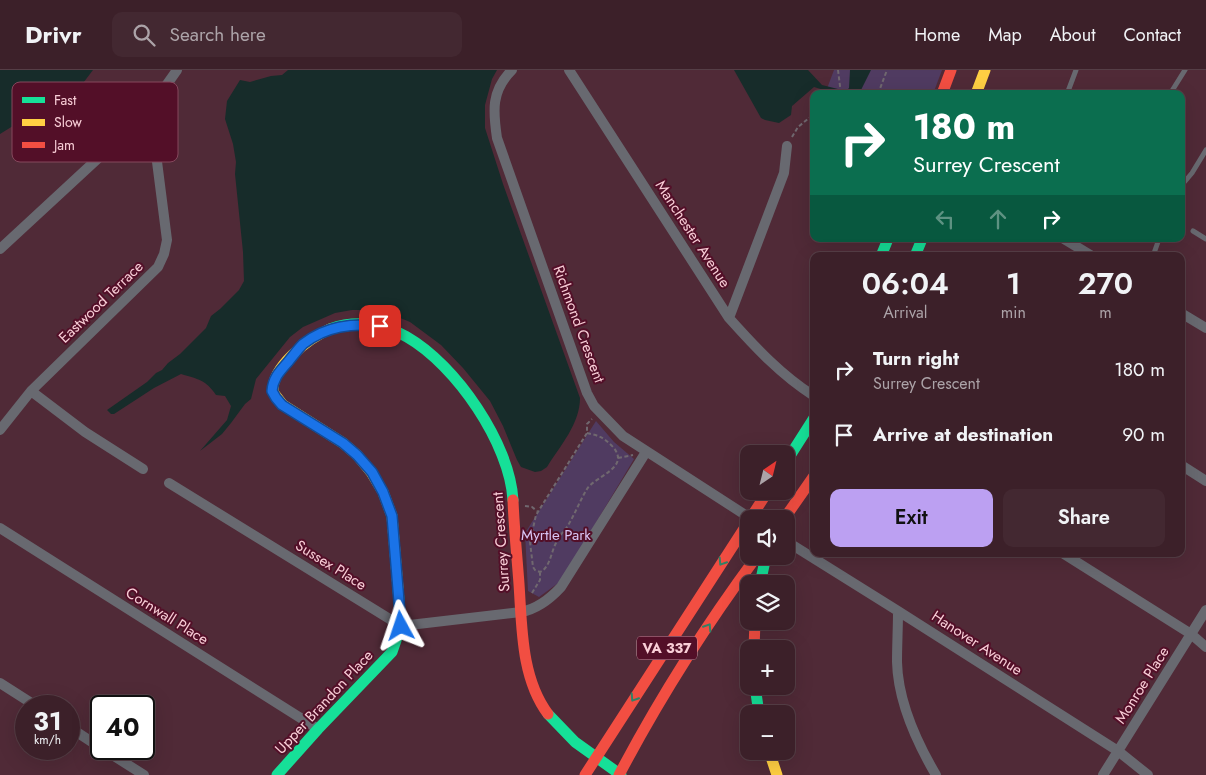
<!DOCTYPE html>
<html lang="en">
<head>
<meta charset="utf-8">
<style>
	:root { --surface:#3c2029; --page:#432831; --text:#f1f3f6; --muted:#aca3a8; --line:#553e46; --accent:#bca0f2 }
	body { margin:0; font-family:Jost,sans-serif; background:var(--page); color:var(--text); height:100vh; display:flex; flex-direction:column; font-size:19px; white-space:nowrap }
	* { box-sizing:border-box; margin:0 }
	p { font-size:16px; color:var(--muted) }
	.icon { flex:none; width:28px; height:28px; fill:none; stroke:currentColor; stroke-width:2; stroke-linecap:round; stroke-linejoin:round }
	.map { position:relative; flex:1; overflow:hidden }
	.side { position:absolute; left:810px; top:182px; width:375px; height:305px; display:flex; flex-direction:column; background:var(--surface); border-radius:10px; box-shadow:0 5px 20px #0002,0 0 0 1px var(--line) }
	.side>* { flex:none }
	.guide { position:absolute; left:810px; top:20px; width:375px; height:152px; border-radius:10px; box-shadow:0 5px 20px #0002,0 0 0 1px var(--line); background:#0b6e4f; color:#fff; overflow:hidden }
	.needle { width:32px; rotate:35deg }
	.fabs { position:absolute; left:740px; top:375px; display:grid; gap:10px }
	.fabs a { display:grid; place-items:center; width:55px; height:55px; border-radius:10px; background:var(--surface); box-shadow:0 5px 20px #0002,0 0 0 1px var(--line); font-size:25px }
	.speed { position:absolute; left:15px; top:625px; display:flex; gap:10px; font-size:25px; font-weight:700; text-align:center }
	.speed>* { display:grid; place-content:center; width:65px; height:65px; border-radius:50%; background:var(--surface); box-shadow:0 5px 20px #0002,0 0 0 1px var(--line); line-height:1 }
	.speed small { font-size:12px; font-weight:400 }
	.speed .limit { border:2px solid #111; border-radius:8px; background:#fff; color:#111 }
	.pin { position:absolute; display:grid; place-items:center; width:42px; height:42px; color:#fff; margin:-21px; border-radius:10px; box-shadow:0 2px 8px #0006 }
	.me { position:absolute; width:55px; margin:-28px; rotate:355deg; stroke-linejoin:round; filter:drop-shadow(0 0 4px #0008) }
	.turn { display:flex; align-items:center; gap:18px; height:105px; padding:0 20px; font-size:22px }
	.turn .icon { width:65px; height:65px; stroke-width:2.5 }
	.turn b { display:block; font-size:35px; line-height:42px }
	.lanes { display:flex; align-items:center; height:48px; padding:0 20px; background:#0003; justify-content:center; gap:25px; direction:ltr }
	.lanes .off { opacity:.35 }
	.eta { display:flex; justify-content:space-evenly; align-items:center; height:85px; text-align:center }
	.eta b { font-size:30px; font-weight:600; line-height:35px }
	.primary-button { display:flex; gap:10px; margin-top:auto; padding:10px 20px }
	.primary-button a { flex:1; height:58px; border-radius:10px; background:var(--accent); color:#111; font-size:20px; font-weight:600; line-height:58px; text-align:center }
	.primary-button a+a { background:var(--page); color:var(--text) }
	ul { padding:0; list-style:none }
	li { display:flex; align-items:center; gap:15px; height:65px; padding:0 20px }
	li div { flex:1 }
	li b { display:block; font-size:19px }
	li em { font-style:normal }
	header { display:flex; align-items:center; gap:30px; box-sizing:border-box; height:70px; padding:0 25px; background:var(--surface); border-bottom:1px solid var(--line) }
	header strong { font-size:24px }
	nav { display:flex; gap:28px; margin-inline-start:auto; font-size:18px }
	.search { width:350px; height:45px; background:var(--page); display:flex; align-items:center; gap:12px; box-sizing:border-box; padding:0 18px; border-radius:10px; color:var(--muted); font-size:19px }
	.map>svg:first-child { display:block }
</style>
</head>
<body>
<header>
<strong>Drivr</strong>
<div class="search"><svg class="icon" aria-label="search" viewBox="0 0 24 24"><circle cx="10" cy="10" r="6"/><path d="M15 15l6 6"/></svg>Search here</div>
<nav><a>Home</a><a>Map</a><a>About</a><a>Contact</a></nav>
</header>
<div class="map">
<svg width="1206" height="705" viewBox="0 0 1206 705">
	<rect width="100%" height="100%" fill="#502a37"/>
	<!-- green -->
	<path fill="#503b61" d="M834 0H942L933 24H825Z
		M596 351 614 372 634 389 561 511 539 527 528 521 525 463Z"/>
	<!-- water -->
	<path fill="#172c2a" d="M0 0H93L74 25 59 38 49 43 37 41 0 64Z
		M288 0H497L492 9 485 35V58L503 114 580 328C580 354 560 376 547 397L541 401 535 402 521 397 517 390 503 356 490 331 463 298 441 275 410 252 398 247 370 240H352L335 243 303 257 290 267 256 309 251 329 245 334 231 353 222 364 200 381 227 350 231 336 225 326 216 325C206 310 198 309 181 304L154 318 114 344H111L107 340 147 312 156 303 162 300 168 293 180 284 206 258 211 246 220 239 239 220 244 211 243 182 235 104 236 92 233 74 225 49 227 31 240 10 250 12 271 6 282 5Z
		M734 0H808L822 15 846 21 849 18 850 0H871L859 24H837L814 17 792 36 791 45 779 53 765 50 761 48Z"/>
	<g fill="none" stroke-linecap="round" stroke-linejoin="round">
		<!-- path -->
		<path stroke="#70686f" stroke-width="2" stroke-dasharray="4 2.5" stroke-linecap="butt" d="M838 0 841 24
			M878 24 887 0
			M792 67 798 57 814 44
			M587 363C600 366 603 367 613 377 631 398 595 406 587 419 579 432 574 447 565 460 561 464 558 468 556 473 551 482 550 498 540 502L535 500 533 497 530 472 536 445 587 363V354L592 349
			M618 388 633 385
			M525 436 532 437 537 441
			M532 523 540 510V502"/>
		<!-- lane -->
		<path stroke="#686970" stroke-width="5" d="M1067 24 1076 0
			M1170 24 1185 0
			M1181 116 1192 103 1206 80
			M1193 161 1206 169
			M1153 186 1159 169"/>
		<!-- street -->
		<path stroke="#686970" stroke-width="10" d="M512 0C491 21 493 41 497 68L587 323 594 336 623 366 750 448
			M569 0 729 248C755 277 781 305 814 326
			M1064 169 1092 186
			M0 179 146 44 177 0
			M1181 243 1206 258
			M729 248 784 103 787 76
			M31 321 85 362 143 399
			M0 360 31 321 158 197 164 184 167 170 155 76 146 44
			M1181 395 1206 411
			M169 413 401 556 521 542C537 539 550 529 561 517L646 382
			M0 458 318 659
			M786 471 898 541 1118 681 1148 705
			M1064 484 1191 564 1206 577
			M898 541C898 558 897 575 897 592 898 632 916 671 936 705
			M0 613 36 636
			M69 657 101 678
			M103 679 144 705
			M1103 705 1206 540"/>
		<!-- fast -->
		<path stroke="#16e098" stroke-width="11" d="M881 186 888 169
			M915 186 922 169
			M330 259C355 250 384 253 407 267 456 295 510 374 513 430
			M786 392 814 348
			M760 514 766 486
			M755 616 759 644
			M548 644 575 672 621 705
			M277 705 318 659 392 582 401 556 398 518"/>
		<!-- slow -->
		<path stroke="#ffcf43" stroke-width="11" d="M976 24 985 0
			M330 259C309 268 271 297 273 322L283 335 343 373 357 385 371 402 383 422 392 446 398 518
			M769 681 777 705"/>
		<!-- jam -->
		<path stroke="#f24e42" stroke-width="11" d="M942 24 951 0
			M513 430C514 458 517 486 519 514 522 557 521 608 548 644
			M750 449 768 421
			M784 449 814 406
			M754 579 755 551
			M585 705 749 451
			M619 705C659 629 706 555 757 486"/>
	</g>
	<!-- one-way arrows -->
	<defs><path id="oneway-chevron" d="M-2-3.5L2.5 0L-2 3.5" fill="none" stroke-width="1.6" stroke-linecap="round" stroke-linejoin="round" transform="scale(1.25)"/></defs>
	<g stroke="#318266">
		<use href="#oneway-chevron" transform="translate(722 492) rotate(123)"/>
		<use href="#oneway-chevron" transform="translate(708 557) rotate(-57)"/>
		<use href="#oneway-chevron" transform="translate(634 628) rotate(123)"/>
	</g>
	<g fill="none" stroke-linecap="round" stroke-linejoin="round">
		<!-- route casing -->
		<g stroke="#114b97" stroke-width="12">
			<path id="route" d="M380 256C352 253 326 256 303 274 298 279 293 286 288 292 280 301 273 308 272 321L276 328 282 335 343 373 357 385 372 402 383 422 392 446 401 556"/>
		</g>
		<!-- route -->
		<use href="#route" stroke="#1a73e8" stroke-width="9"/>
	</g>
	<g text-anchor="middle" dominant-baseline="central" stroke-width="4" stroke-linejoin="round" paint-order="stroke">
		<!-- shield labels -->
		<rect fill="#530f28" stroke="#c795a2" stroke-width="1" x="637" y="566.5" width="60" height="23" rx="4"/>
		<g font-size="14" font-weight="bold" fill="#f9ced7">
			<text x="667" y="578">VA 337</text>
		</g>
		<!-- street labels -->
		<g font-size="15" fill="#f9ced7" stroke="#530f28">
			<text transform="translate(693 164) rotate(57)">Manchester Avenue</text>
			<text transform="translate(101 232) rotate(-44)">Eastwood Terrace</text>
			<text transform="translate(579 254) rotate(70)">Richmond Crescent</text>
			<text transform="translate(501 472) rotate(-94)">Surrey Crescent</text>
			<text transform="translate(331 495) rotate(32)">Sussex Place</text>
			<text transform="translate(167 546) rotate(32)">Cornwall Place</text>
			<text transform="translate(977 573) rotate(33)">Hanover Avenue</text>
			<text transform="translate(1142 615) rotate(-58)">Monroe Place</text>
			<text transform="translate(324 632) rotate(-47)">Upper Brandon Place</text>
		</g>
		<!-- park labels -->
		<g font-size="15" fill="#d9c5f5" stroke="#530f28">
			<text x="556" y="465">Myrtle Park</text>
		</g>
	</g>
	<!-- legend -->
	<rect x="12" y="12" width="166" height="80" rx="8" fill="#530f28" stroke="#85485d" stroke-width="1"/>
	<rect x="22" y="27" width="23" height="6" fill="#16e098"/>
	<rect x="22" y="49" width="23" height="7" fill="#ffcf43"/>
	<rect x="22" y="72" width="23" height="6" fill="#f24e42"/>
	<g font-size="14" fill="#f9ced7">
		<text x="54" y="35">Fast</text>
		<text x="54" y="57">Slow</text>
		<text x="54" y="80">Jam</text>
	</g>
</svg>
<div class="fabs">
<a><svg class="needle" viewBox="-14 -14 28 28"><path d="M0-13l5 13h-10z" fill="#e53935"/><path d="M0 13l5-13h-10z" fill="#aca3a8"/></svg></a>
<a><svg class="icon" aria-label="sound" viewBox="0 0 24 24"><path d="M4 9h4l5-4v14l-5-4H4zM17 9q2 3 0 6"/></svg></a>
<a><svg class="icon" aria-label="layers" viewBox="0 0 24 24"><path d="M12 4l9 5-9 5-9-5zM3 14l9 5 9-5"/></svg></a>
<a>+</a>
<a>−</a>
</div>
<div class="speed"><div>31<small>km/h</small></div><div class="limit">40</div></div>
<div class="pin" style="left:380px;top:256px;background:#d93025"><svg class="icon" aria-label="arrive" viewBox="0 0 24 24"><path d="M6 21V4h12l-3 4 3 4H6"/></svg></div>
<svg class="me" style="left:401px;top:556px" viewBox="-20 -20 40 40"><path d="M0-17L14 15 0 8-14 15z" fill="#1a73e8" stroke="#fff" stroke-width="4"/></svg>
<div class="guide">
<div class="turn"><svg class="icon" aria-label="right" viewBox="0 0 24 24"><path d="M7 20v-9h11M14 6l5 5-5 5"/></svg><div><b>180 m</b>Surrey Crescent</div></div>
<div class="lanes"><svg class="icon off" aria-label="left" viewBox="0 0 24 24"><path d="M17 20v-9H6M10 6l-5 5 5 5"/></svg><svg class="icon off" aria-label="ahead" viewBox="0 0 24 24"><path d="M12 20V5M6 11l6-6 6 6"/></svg><svg class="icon" aria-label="right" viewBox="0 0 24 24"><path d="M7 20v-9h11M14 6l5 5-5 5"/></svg></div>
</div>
<section class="side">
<div class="eta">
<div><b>06:04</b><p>Arrival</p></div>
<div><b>1</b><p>min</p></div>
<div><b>270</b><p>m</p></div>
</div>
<ul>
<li><svg class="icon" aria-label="right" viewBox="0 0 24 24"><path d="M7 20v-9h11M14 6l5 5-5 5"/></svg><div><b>Turn right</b><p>Surrey Crescent</p></div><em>180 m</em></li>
<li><svg class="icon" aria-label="arrive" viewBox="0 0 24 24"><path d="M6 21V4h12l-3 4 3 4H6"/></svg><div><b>Arrive at destination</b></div><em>90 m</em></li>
</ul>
<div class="primary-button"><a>Exit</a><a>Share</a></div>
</section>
</div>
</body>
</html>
